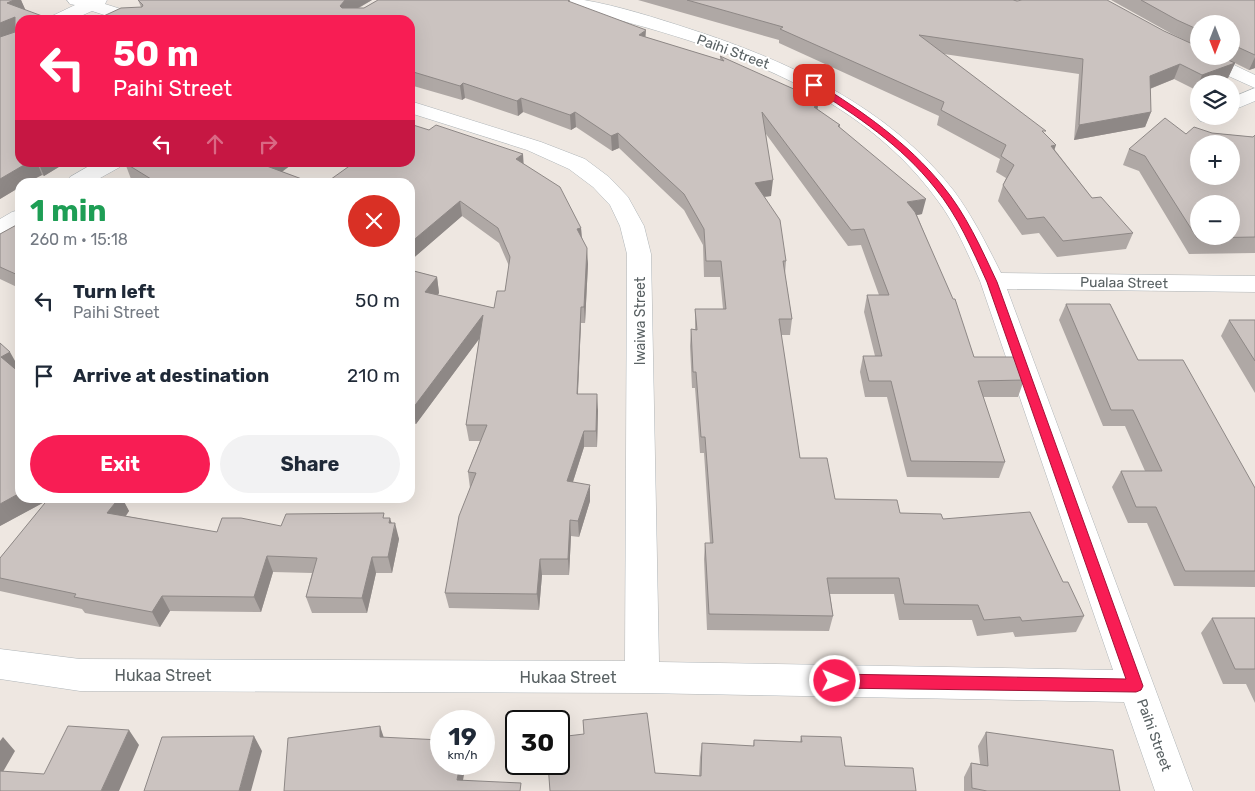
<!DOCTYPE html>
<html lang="en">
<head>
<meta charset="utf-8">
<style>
	:root { --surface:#fff; --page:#f2f2f3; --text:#1f2937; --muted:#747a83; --accent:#f81d54 }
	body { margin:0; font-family:Rubik,sans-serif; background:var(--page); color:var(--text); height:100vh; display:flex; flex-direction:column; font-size:19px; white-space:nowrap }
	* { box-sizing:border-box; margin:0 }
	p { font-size:16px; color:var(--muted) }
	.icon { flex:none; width:28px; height:28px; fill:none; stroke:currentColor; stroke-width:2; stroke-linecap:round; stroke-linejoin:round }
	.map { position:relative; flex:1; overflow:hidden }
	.drawer { position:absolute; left:15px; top:178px; width:400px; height:325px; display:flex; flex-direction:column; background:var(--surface); border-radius:15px; box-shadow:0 5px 20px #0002 }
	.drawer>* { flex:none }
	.guide { position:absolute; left:15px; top:15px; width:400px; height:152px; border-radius:15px; box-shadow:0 5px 20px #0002; background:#f81d54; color:#fff; overflow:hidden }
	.needle { width:32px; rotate:180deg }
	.tools { position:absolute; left:1190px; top:15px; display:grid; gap:10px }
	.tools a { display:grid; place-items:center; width:50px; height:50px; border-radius:50%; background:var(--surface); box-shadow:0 5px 20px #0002; font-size:25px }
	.speed { position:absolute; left:430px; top:710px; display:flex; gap:10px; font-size:25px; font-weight:700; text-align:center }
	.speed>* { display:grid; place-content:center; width:65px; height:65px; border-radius:50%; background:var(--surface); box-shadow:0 5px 20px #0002; line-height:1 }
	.speed small { font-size:12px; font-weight:400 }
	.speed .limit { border:2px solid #111; border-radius:8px; background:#fff; color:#111 }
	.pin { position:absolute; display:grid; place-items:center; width:42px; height:42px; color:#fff; margin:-21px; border-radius:10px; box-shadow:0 2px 8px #0006 }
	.me { position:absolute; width:55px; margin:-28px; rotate:91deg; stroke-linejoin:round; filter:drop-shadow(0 0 4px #0008) }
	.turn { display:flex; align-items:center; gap:18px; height:105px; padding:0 15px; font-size:22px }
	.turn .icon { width:65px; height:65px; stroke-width:2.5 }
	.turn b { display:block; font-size:35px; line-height:42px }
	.lanes { display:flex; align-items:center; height:48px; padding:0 15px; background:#0003; justify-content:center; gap:25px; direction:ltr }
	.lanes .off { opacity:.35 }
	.round { display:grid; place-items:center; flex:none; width:52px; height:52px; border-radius:26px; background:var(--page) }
	.overview { display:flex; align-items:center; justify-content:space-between; height:85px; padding:0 15px }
	h1 { font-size:30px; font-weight:700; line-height:38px; color:#1e9e55 }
	.primary-button { display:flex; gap:10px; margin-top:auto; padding:10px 15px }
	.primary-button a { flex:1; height:58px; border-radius:30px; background:var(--accent); color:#fff; font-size:20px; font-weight:700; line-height:58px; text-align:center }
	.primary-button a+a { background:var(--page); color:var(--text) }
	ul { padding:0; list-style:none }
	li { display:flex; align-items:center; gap:15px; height:75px; padding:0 15px }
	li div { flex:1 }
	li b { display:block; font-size:19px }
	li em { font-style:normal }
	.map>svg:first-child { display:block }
</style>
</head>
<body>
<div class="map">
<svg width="1255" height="791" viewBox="0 0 1255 791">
	<rect width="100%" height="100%" fill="#eee7e1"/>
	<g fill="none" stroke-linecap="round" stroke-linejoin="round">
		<!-- minor casing -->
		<g stroke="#afb5b8" stroke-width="1">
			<path id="minor" d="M67 0H107L105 4 143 16 146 20H120L92 11 72 20H49L52 16 75 5 70 4Z
				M553 0C563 0 574 0 584 0 619 6 656 18 690 29 789 61 889 107 954 191 973 217 987 245 1001 273L1255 276V292L1007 289 1193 791H1155L1124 702 642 693 80 691 0 679V649L80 659 625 661 627 254 620 226 610 205 593 187 569 169 527 150 410 113V101L541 142 585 159 609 177 628 197 644 226 651 254 659 662 1113 670 980 281C968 254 956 225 938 201 850 79 694 38 556 4Z
				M1199 51V56H1215L1255 75V88L1193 60 1191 56 1193 52Z
				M1255 88V101L1231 111V98Z
				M1199 114V116H1218C1213 123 1208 123 1200 121L1197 117Z
				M96 162H122L120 167 93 182H67L70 177Z
				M20 210V227L8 234 0 236V219L12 212Z"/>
		</g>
		<!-- minor -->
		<use href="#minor" fill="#fff" fill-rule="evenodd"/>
	</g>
	<!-- wall -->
	<path fill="#afa8a5" d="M0 0H21L25 10 20 162H67L44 176 42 175 28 182H20V187L0 199Z
		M138 0H372L359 8H364L378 0H570V2L645 37 720 60V56L818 105 817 110 840 125V128L922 214 917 215 974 357 1024 380 1018 397H983L1005 462 999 478 907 477 887 397H865L860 372 863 356H875L864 312 867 295H879L861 245 848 246 766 134 771 196 764 197 786 261 785 274 792 319 790 335H781L800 458 835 499 900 513 943 519 1063 582 1084 616 1076 632 1015 637 1013 632 977 636 972 620H899L894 594H830L833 616 829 631 707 630 704 559 705 543H710L704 453H700L695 388H692L690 346 691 329 695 330V309H723L720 277H704L703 245 684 210 619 148 612 151 576 127 571 130 523 112 518 116 465 98 462 100 410 85V20H95L141 7Z
		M638 0H1019L1016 1 1164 31 1220 56H1231V24H1199V47L1172 34 1111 0H1255V68L1249 70 1235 63 1228 78 1212 84H1199L1196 90 1174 79 1150 89 1151 112 1145 127 1074 140 1079 74 944 54 1045 134 1055 150 1092 198 1133 233 1126 249 1057 257 1039 233 1022 235 998 201 1003 185 1006 178 996 172 1000 159 937 125 939 116 779 43V40Z
		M1212 133 1253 137 1255 135V253L1189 254 1139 171 1123 165 1129 149 1186 134Z
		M126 162H295L282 172 310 182H137L131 179 125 163Z
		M524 164 581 228 582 237 588 264 585 323H581L578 394 598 410 597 447H584L573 482 590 501 579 537 571 536 569 575H542L539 610 449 608 445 593 470 488 468 472 480 441H469L466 425 479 339 416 424 410 423V270L437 277 439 293 438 295 494 308 505 291 509 266 499 243 462 216 410 261V182Z
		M20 223V298L16 290 19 288 0 279V234Z
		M1066 304 1138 360 1255 488V587L1174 586 1147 523H1128L1112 487 1121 471H1145L1125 426H1103L1059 320Z
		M1229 320H1255V393L1221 336Z
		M0 343 19 368 17 370 20 498H122L129 511 126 516 217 532 385 518 392 523 399 539 392 573H376L367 613H312L306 597 312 573 273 572 261 612 170 611 160 627 85 613 82 609 0 591V558L48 500 0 526Z
		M1212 618H1255V703L1246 684H1223L1201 633Z
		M583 720 655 773 699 776 700 757 702 743 753 746 754 740 800 742 801 736 845 766 550 791 584 734Z
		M986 732 1120 791H964V777L971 763 980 764 978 746Z"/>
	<!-- shaded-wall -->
	<path fill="#8e8886" d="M14 0H21L26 11 7 3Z
		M345 0H372L347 14 340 6Z
		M15 17 20 29 0 39V23Z
		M262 17 263 20H255Z
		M293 17 294 20H285Z
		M646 30 645 44 639 35Z
		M1255 57V68L1249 70Z
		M1235 63 1228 78 1212 84H1199V89L1196 90 1202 75Z
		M1180 64 1174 79 1144 91 1150 76Z
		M463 83 465 98 462 100 460 86Z
		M521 98 523 112 518 116 517 101Z
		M816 99 815 106 818 105 816 120 811 102Z
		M575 112 576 127 571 130 570 115Z
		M1151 112 1145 127 1074 140 1079 125Z
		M618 133 619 148 612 151 611 136Z
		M1056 145 1051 160V146Z
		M523 154 524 169 516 159Z
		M29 162H37L42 175 28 182H20V187L0 199V179Z
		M38 162H67L44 176Z
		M268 162H295L269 181 264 165Z
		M773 180 771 196 754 198 755 183Z
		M926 199 922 214 903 218 907 202Z
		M460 201 462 216 410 261V243Z
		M581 228 582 244 577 229Z
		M587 248 588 264 585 323 584 307Z
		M437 277 439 293 427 308 425 292Z
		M581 307V323L577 410V394Z
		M483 315 485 331 416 424 413 408Z
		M10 352 19 368 11 373 1 357Z
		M597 394 598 410 597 447 596 431Z
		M584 431V447L568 497 567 481Z
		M590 485V501L579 537 578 521Z
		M20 493V498H52L0 526V504Z
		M119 498H122L129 511 116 529 107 513Z
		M390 518 394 531 395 523 399 539 392 573 388 557 389 523Z
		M570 520 571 536 569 575 568 559Z
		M267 556 273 572 261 612 254 597Z
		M372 557 376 573 367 613 362 598Z
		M540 559 542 575 539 610 537 594Z
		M162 596 170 611 160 627 152 612Z
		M380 726 385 741 380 737Z
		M129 730 139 745 119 791H101Z
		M254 736 262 751 251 791H239Z
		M3 737 15 751 0 777V741Z
		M460 764H466L461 791 457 780Z"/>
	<!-- building -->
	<path fill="#cbc3c0" stroke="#8e8886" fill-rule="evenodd" d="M0 0H14L7 3 53 20H20V162H29L0 179V37L15 32V17L0 23Z
		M138 0H345L340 6 342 8H364L378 0H569L568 1 646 30 639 35 724 61 720 56 816 99 811 102 818 105 814 107 840 125 838 126 926 199 907 202 915 212 953 299H955L974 357H1015L1024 380 978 381 1005 462 911 461 891 381H869L863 356H882L867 295H889L864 229 851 230 762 112 773 180 755 183 780 220 786 261H783L792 319H779L800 458H827L835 499 897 500 900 513 941 514 943 519 1030 512 1063 582H1068L1084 616 1022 621 1020 617 984 620 978 605 904 604 899 578H827L833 616 709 614 705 543H713L705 437H701L696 372H693L691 329 697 330 695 309H726L721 261H706L704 229 684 194 618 133 611 136 575 112 570 115 521 98 517 101 463 83 460 86 410 71V20H304L293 17 285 20H270L262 17 255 20H95L121 8 142 7 143 5Z
		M687 0H1013L1017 1 1022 0H1107L1164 31 1199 47V56H1219L1235 63 1202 75 1180 64 1150 76 1151 112 1079 125 1083 59 919 35 1046 131H1042L1056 145 1051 146 1092 198 1101 197 1133 233 1063 241 1044 217 1027 219 1003 185 1014 165 1001 156 1006 145 941 110 944 102 780 29 783 27Z
		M1141 0H1255V55L1231 44V24H1199V30L1177 20Z
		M1165 118 1186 134 1194 127 1212 133 1253 137 1255 135V237L1197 238 1145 156 1129 149ZM1199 144H1231V176H1199ZM1199 204H1231V236H1199Z
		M410 124 429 130 436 125 523 154 516 159 560 187 581 228 577 229 587 248 584 307H581L577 394H597L596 431H584L567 481 590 485 578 521 570 520 568 559H540L537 594 445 593 459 516 476 473 468 472 487 425H466L483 315 413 408 410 407V270L437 277 425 292 494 308 497 291H505L510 257 498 228 460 201 410 243V182H327L355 162H410Z
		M126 162H268L264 165 310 182H159L151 179 125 163Z
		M20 223V276L0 267V234Z
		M20 287V292L16 290Z
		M1066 304H1110L1138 360H1183L1255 488V571H1185L1156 507H1136L1121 471H1162L1133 410H1111Z
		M1229 320H1255V361Z
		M0 343 10 352 1 357 20 373V493L0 504Z
		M49 498H119L107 513 217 532 222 518H241L281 526 286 514 384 513 383 518H390L389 523H395L388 557H372L362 598 306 597 317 558 267 556 254 597 162 596 152 612 74 597 76 594 0 578V558Z
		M1212 618H1255V669H1235Z
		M647 713 655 773 701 776 702 743 754 746V740L802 742 801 736 841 737 845 766 913 768 916 791H550L548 764H559V737L584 734 583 720Z
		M68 726 129 730 101 791H0V771L44 774Z
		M380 726V737L441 740V764H460L457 780 521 783 520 791H284L288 738Z
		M986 732 1113 750 1120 791H987L972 788 971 763 988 766Z
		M254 736 239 791H144L162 737Z"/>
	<!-- route -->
	<path fill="#f81d54" stroke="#a11337" d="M811 83H817C862 111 908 143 942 185 966 214 981 248 997 282L1143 686 1141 690 1136 692 835 688 830 686 828 681 830 676 835 674 1126 679 987 282C972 249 958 216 935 188 902 146 856 115 811 87Z"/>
	<g text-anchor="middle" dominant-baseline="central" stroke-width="4" stroke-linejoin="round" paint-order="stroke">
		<!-- street labels -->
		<g font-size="14" fill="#596163" stroke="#fff">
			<text transform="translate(733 52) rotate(20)">Paihi Street</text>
			<text transform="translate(1124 283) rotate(1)">Pualaa Street</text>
			<text transform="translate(640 321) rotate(-90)">Iwaiwa Street</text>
			<text transform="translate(1154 735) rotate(70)">Paihi Street</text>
		</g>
		<!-- near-street labels -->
		<g font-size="16" fill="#596163" stroke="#fff">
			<text x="163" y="675">Hukaa Street</text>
			<text x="568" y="677">Hukaa Street</text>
		</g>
	</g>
</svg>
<div class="tools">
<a><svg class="needle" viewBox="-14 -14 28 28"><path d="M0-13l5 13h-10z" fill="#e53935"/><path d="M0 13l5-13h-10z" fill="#747a83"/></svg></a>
<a><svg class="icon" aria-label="layers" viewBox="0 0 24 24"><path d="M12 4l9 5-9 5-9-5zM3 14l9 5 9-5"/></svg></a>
<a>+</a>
<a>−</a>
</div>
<div class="speed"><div>19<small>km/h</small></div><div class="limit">30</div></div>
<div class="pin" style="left:814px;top:85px;background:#d93025"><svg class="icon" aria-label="arrive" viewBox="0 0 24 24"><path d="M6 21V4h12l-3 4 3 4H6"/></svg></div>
<svg class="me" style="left:835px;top:681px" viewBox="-20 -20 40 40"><circle r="17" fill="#f81d54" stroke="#fff" stroke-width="3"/><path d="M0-11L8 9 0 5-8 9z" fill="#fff"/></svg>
<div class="guide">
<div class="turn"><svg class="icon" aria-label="left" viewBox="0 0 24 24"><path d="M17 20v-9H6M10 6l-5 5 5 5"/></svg><div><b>50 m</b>Paihi Street</div></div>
<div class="lanes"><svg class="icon" aria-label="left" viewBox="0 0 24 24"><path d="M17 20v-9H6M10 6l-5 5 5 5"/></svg><svg class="icon off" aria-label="ahead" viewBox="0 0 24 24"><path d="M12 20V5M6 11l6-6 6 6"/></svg><svg class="icon off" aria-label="right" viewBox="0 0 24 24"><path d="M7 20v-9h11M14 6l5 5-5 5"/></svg></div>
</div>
<section class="drawer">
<div class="overview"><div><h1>1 min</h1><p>260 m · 15:18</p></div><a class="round" style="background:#d93025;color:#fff"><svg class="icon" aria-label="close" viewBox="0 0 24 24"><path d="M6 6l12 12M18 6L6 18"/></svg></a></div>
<ul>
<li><svg class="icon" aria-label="left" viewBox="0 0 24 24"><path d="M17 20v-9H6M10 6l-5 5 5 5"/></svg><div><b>Turn left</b><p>Paihi Street</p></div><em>50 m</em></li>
<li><svg class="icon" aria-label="arrive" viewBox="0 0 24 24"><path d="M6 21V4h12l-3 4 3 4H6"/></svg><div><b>Arrive at destination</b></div><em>210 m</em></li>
</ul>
<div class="primary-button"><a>Exit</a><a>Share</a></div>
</section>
</div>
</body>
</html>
